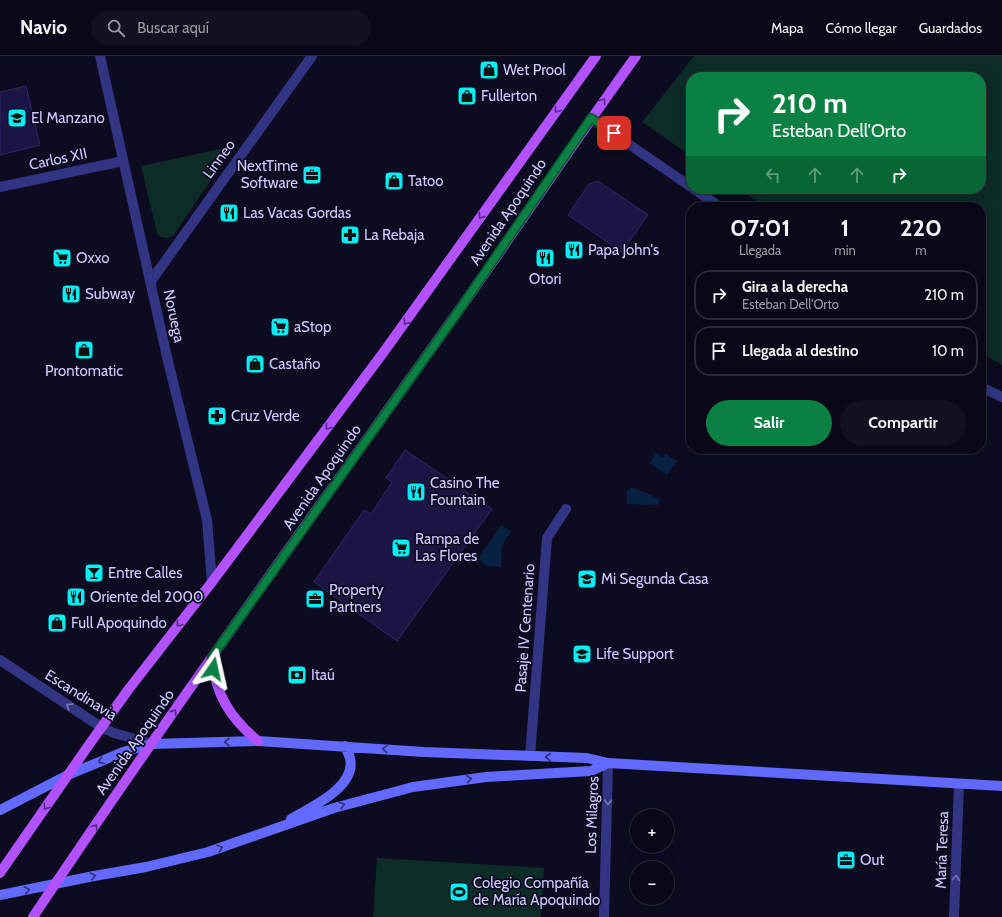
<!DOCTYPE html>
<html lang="es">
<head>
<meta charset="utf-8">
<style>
	:root { --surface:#0a0818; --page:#131121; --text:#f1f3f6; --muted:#999aa2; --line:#2a2937; --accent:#0b8043 }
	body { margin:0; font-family:Cabin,sans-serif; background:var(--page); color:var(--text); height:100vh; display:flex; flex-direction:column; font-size:15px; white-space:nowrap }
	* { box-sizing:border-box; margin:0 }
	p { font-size:13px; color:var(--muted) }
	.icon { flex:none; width:22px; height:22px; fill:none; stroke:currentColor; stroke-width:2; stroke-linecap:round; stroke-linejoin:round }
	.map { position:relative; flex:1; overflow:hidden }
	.sheet { position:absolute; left:686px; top:146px; width:300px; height:252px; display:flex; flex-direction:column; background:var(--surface); border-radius:16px; box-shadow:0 4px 16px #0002,0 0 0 1px var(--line) }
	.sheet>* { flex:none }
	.hud { position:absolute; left:686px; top:16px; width:300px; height:122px; border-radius:16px; box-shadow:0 4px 16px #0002,0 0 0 1px var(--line); background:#0b8043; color:#fff; overflow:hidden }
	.fabs { position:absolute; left:630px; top:753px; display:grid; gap:8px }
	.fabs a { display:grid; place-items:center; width:44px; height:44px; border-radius:50%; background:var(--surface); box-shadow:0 4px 16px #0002,0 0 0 1px var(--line); font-size:20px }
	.pin { position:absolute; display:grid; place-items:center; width:34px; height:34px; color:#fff; margin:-17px; border-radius:8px; box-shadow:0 2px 6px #0006 }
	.me { position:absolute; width:44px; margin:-22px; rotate:11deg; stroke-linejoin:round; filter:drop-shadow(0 0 3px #0008) }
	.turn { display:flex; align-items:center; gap:14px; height:84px; padding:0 20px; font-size:18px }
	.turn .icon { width:52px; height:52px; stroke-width:2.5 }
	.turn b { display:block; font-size:28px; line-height:34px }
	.lanes { display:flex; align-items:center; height:38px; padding:0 20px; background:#0003; justify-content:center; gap:20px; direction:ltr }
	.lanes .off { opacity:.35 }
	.eta { display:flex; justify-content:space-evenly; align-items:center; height:68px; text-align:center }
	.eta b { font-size:24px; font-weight:700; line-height:28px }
	.button { display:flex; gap:8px; margin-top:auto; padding:8px 20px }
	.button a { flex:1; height:46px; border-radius:24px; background:var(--accent); color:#fff; font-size:16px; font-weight:700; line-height:46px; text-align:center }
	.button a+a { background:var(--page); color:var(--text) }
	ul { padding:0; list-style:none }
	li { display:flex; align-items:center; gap:12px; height:50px; margin:0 8px 6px; padding:0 12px; border:2px solid var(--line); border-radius:16px }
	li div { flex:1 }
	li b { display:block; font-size:15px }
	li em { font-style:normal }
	header { display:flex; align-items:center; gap:24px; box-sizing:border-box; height:56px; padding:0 20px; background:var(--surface); border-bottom:1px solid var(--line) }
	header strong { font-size:19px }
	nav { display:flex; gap:22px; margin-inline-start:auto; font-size:14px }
	.search { width:280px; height:36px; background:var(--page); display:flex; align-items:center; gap:10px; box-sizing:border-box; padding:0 14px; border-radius:22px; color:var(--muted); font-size:15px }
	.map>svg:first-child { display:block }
</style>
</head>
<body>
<header>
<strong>Navio</strong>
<div class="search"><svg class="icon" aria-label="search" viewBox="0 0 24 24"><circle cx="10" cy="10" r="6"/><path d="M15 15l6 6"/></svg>Buscar aquí</div>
<nav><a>Mapa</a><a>Cómo llegar</a><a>Guardados</a></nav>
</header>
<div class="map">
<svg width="1002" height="861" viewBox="0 0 1002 861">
	<rect width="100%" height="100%" fill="#0d0b20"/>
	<!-- green -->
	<path fill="#0d2b27" d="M694 0H1002V309L981 297V151H766L740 133H981V21H691V100L642 66Z
		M234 90 173 180 168 182 160 181 157 177 141 110Z
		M377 802 544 812 541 861H373Z"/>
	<!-- water -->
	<path fill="#072143" d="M656 397 663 402 666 398 677 405 667 419 650 407Z
		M632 431 660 443 658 449 627 448V435Z
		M501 469 511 475 502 490 501 511 487 510 478 503Z"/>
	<!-- building -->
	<path fill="#1b1543" stroke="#2f2671" d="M26 30 40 89 0 99V36Z
		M598 125 648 159 622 196 568 159 589 128Z
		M405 394 492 453 397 585 314 526 364 454 371 458 392 426 386 422Z"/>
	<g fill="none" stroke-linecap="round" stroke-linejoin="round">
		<!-- minor -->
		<path stroke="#323583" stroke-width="10" d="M591 62 691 131
			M0 131 123 105
			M694 133 720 151
			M151 225 312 0
			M981 331 1002 341
			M0 604 101 671 114 677 152 688
			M530 700 547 482 566 453
			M604 861 608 707"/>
		<!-- tertiary -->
		<path stroke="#323583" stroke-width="10" d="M100 0 167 301 207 464 212 526
			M954 861 959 728"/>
		<!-- secondary -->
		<path stroke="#6169ff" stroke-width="10" d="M0 754 68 719 123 696 152 688 258 685 424 696 587 702 608 707 1002 730
			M291 763C311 751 357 731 350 702 349 698 346 694 345 690
			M0 839 94 820 146 811 208 796 334 752 413 731 486 721 591 715 608 707"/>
		<!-- primary -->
		<path stroke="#b151ff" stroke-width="10" d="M212 601C215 638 230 662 258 685
			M0 817 86 693 128 634 212 526 383 297 596 0
			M33 861C168 659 311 462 452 264 514 177 573 87 636 0"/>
	</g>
	<!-- one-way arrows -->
	<defs><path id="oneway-chevron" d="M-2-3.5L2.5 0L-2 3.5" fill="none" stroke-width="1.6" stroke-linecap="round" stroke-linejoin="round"/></defs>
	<g stroke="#572a84">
		<use href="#oneway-chevron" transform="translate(603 45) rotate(-54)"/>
		<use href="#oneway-chevron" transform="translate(557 54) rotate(126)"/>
		<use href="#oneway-chevron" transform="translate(481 160) rotate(126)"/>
		<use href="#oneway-chevron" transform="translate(406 266) rotate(126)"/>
		<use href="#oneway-chevron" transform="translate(328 371) rotate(127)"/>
		<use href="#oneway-chevron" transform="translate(179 568) rotate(128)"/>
		<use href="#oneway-chevron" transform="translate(174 656) rotate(-55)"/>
		<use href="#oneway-chevron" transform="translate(46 751) rotate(125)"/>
		<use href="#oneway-chevron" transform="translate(95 771) rotate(-56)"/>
	</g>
	<g stroke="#7778bb">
		<use href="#oneway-chevron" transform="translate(69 650) rotate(-147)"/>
		<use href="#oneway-chevron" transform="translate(608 746) rotate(91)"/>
		<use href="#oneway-chevron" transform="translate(956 822) rotate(-87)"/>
	</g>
	<g stroke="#2f3179">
		<use href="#oneway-chevron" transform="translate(227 686) rotate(180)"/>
		<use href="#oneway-chevron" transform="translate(385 693) rotate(-176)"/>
		<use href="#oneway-chevron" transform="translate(548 701) rotate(-178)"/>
		<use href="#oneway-chevron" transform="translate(101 705) rotate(159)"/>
		<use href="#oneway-chevron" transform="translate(469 723) rotate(-6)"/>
		<use href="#oneway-chevron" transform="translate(342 749) rotate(-16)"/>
		<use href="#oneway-chevron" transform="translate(220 792) rotate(-19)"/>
		<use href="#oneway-chevron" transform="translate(93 820) rotate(-11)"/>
		<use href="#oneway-chevron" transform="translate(27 834) rotate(-11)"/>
	</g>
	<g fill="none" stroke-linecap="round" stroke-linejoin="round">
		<!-- route casing -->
		<g stroke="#07532c" stroke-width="10">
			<path id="route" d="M213 613 212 601 455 260 591 62 614 77"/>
		</g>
		<!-- route -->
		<use href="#route" stroke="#0b8043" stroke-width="7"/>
	</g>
	<!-- icons -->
	<defs>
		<g id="shop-square" transform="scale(1)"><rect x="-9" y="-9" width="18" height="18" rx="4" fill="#00eff5" stroke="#0d0b20"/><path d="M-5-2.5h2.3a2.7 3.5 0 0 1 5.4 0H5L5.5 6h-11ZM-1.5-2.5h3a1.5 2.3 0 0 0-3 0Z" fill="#111"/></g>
		<g id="school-square" transform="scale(1)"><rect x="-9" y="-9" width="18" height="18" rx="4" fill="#00eff5" stroke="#0d0b20"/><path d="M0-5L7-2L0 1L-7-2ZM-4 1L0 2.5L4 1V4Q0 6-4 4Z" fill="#111"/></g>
		<g id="office-square" transform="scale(1)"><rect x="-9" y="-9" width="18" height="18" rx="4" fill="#00eff5" stroke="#0d0b20"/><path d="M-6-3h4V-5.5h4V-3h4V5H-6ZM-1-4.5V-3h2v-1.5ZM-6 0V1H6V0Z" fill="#111"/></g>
		<g id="restaurant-square" transform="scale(1)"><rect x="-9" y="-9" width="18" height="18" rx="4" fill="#00eff5" stroke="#0d0b20"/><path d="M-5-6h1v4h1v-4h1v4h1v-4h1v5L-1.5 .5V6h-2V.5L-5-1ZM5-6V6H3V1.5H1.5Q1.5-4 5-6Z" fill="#111"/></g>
		<g id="pharmacy-square" transform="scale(1)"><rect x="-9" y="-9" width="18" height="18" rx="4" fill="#00eff5" stroke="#0d0b20"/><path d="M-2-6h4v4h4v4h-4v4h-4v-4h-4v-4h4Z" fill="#111"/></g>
		<g id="supermarket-square" transform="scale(1)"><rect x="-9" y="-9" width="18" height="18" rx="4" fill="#00eff5" stroke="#0d0b20"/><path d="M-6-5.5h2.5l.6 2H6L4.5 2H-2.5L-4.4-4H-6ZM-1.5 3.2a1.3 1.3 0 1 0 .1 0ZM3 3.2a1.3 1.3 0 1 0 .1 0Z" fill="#111"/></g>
		<g id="bar-square" transform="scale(1)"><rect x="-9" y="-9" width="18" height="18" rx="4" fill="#00eff5" stroke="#0d0b20"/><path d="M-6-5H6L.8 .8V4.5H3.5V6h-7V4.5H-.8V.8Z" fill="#111"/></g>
		<g id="bank-square" transform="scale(1)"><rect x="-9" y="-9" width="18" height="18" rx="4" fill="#00eff5" stroke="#0d0b20"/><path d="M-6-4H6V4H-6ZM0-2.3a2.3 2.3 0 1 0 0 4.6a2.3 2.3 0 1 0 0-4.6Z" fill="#111"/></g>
		<g id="stadium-square" transform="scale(1)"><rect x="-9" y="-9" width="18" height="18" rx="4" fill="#00eff5" stroke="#0d0b20"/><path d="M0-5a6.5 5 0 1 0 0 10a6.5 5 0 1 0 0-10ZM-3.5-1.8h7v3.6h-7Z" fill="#111"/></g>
	</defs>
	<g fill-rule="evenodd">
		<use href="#shop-square" x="489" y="14"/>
		<use href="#shop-square" x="467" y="40"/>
		<use href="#school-square" x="17" y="62"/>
		<use href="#office-square" x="312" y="119"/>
		<use href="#shop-square" x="394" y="125"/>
		<use href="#restaurant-square" x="229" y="157"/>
		<use href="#pharmacy-square" x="350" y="179"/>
		<use href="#restaurant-square" x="574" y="194"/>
		<use href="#supermarket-square" x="62" y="202"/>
		<use href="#restaurant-square" x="545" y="202"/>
		<use href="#restaurant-square" x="71" y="238"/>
		<use href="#supermarket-square" x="280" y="271"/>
		<use href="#shop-square" x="84" y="294"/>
		<use href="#shop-square" x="255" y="308"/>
		<use href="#pharmacy-square" x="217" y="360"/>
		<use href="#restaurant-square" x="416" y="436"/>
		<use href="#supermarket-square" x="401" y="492"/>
		<use href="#bar-square" x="94" y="517"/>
		<use href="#school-square" x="587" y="523"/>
		<use href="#restaurant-square" x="76" y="541"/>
		<use href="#office-square" x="315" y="543"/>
		<use href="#shop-square" x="57" y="567"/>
		<use href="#school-square" x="582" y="598"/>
		<use href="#bank-square" x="297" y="619"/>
		<use href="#office-square" x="846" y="804"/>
		<use href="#stadium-square" x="459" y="836"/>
	</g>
	<g text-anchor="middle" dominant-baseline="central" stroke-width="3.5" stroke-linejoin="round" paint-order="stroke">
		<!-- poi labels -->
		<g font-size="15" fill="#cccaff" stroke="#0d0b20" text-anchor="start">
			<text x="503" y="14">Wet Prool</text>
			<text x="481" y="40">Fullerton</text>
			<text x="31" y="62">El Manzano</text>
			<text x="298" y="110" text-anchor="end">NextTime<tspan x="298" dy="17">Software</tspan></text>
			<text x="408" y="125">Tatoo</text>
			<text x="243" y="157">Las Vacas Gordas</text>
			<text x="364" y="179">La Rebaja</text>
			<text x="588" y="194">Papa John's</text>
			<text x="76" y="202">Oxxo</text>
			<text x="545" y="223" text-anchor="middle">Otori</text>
			<text x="85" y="238">Subway</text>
			<text x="294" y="271">aStop</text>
			<text x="269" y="308">Castaño</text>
			<text x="84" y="315" text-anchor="middle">Prontomatic</text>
			<text x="231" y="360">Cruz Verde</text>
			<text x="430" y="427">Casino The<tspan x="430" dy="17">Fountain</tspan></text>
			<text x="415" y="483">Rampa de<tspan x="415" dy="17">Las Flores</tspan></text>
			<text x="108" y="517">Entre Calles</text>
			<text x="601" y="523">Mi Segunda Casa</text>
			<text x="329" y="534">Property<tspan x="329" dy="17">Partners</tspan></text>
			<text x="90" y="541">Oriente del 2000</text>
			<text x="71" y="567">Full Apoquindo</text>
			<text x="596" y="598">Life Support</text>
			<text x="311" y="619">Itaú</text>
			<text x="860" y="804">Out</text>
			<text x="473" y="827">Colegio Compañía<tspan x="473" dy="17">de María Apoquindo</tspan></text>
		</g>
		<!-- street labels -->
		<g font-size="15" fill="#cccaff" stroke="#0d0b20">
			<text transform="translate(58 103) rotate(-12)">Carlos XII</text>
			<text transform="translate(219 103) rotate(-54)">Linneo</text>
			<text transform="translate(508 156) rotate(-56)">Avenida Apoquindo</text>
			<text transform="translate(174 260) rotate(78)">Noruega</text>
			<text transform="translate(322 421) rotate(-55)">Avenida Apoquindo</text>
			<text transform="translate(525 572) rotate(-86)">Pasaje IV Centenario</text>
			<text transform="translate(81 639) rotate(32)">Escandinavia</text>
			<text transform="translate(135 686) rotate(-55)">Avenida Apoquindo</text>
			<text transform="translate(592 759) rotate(-88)">Los Milagros</text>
			<text transform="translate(942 794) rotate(-88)">María Teresa</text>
		</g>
	</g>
</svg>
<div class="fabs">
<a>+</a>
<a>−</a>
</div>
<div class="pin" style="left:614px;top:77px;background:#d93025"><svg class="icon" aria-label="arrive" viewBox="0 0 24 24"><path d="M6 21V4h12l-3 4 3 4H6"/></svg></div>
<svg class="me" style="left:213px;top:613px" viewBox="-20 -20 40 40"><path d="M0-17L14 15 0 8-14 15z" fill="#0b8043" stroke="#fff" stroke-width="4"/></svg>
<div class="hud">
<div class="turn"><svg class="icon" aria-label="right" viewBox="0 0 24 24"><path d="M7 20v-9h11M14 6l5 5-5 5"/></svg><div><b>210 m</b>Esteban Dell'Orto</div></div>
<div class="lanes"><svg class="icon off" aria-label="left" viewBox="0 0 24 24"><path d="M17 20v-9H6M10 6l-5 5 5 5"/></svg><svg class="icon off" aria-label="ahead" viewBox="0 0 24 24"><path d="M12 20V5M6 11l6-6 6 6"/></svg><svg class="icon off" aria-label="ahead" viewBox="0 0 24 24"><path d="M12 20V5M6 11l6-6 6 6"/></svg><svg class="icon" aria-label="right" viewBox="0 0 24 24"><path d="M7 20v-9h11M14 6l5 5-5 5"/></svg></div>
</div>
<section class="sheet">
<div class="eta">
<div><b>07:01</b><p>Llegada</p></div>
<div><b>1</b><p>min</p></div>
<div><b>220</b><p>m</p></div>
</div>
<ul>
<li><svg class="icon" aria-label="right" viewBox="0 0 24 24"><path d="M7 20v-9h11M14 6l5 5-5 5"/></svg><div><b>Gira a la derecha</b><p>Esteban Dell'Orto</p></div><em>210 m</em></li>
<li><svg class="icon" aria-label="arrive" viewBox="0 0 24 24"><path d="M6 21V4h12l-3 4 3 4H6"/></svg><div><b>Llegada al destino</b></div><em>10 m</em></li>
</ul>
<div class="button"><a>Salir</a><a>Compartir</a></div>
</section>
</div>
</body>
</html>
